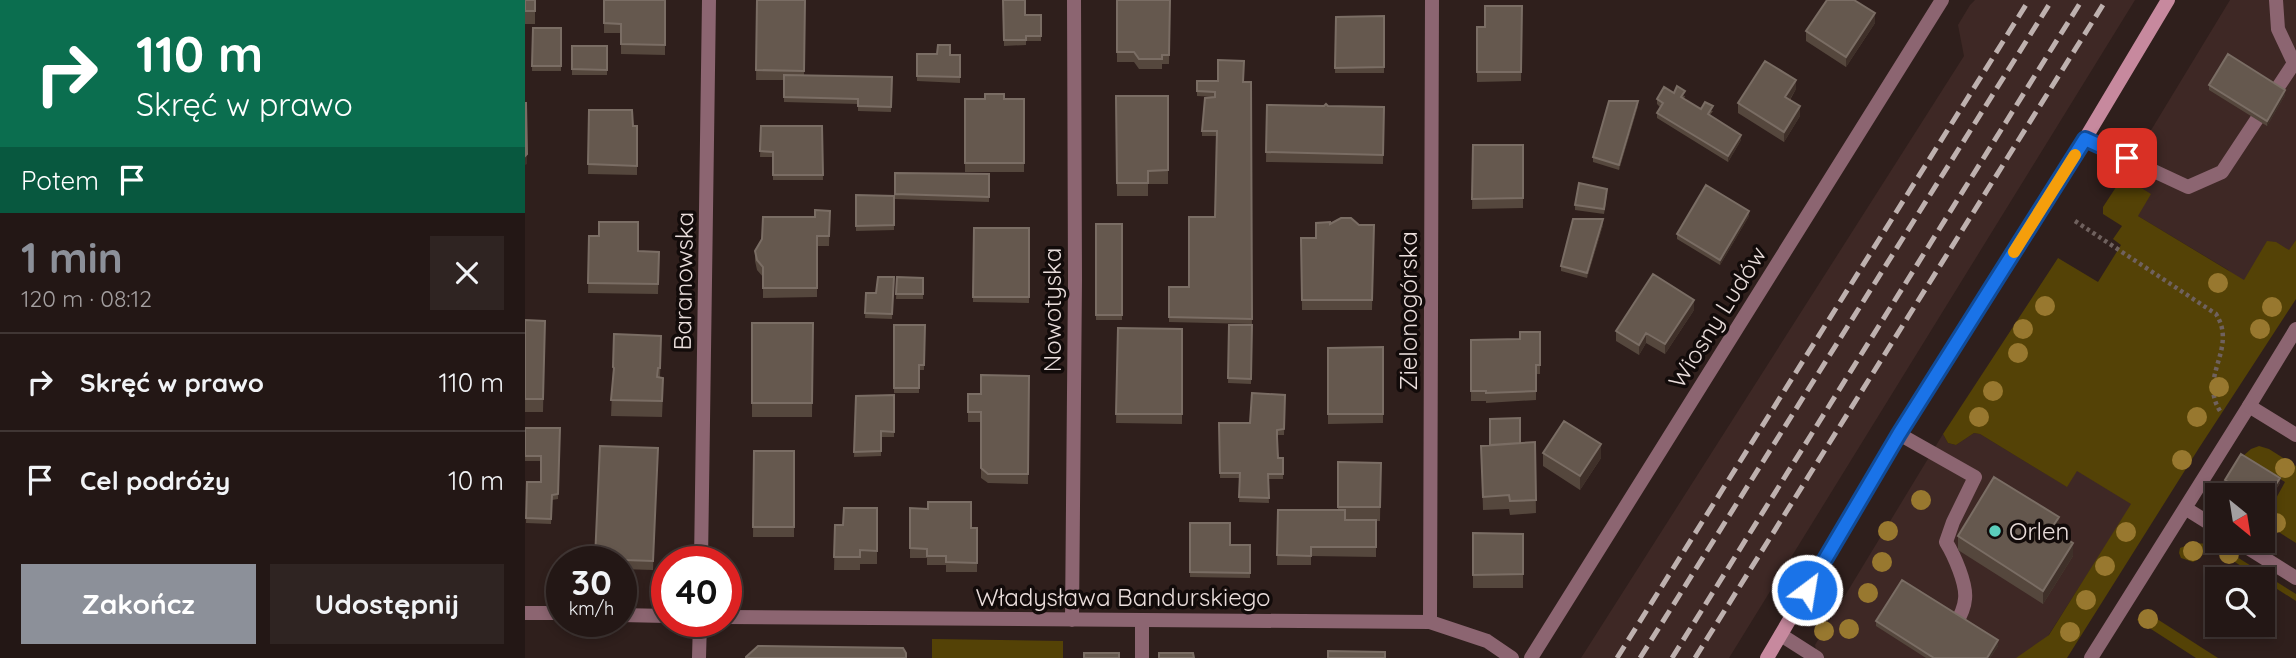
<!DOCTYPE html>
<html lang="pl">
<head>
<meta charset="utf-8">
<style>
	:root { --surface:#231715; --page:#2f2422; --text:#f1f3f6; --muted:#a39fa0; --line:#403634; --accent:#8c9099 }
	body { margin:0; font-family:Quicksand,sans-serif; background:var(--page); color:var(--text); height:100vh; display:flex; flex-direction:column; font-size:26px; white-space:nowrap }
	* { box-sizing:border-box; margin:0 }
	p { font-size:23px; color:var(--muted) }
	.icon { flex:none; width:38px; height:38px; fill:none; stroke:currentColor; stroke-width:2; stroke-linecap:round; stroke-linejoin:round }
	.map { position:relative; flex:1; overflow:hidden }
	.drawer { display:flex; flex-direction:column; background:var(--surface); width:525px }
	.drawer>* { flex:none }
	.top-card { background:#0b6e4f; color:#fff; overflow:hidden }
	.needle { width:46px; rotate:150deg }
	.buttons { position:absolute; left:1680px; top:483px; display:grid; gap:14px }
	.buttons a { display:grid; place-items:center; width:70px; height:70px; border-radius:0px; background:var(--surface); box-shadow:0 4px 10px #0003,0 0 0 2px var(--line); font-size:35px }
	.speed { position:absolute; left:21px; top:546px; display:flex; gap:14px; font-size:35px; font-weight:700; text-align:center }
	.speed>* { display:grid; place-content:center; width:91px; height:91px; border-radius:50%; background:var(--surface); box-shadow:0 4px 10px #0003,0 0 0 2px var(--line); line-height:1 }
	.speed small { font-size:18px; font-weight:400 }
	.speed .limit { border:10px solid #d22; background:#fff; color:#111 }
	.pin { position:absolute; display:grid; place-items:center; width:60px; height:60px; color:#fff; margin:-30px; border-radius:14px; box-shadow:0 4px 10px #0006 }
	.me { position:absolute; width:77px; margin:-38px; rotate:31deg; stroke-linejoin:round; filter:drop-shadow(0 0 5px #0008) }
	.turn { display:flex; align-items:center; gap:24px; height:147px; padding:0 21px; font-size:32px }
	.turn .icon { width:91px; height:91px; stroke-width:2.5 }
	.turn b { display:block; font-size:49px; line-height:60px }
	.then { display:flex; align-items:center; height:66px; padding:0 21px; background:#0003; gap:14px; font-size:26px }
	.round { display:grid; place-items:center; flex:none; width:74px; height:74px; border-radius:0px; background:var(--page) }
	.head { display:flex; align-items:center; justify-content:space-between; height:119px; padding:0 21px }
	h1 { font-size:42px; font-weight:800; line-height:52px; color:var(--accent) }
	.cta { display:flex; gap:14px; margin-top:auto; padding:14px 21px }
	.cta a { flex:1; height:80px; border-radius:0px; background:var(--accent); color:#fff; font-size:28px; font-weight:800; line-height:80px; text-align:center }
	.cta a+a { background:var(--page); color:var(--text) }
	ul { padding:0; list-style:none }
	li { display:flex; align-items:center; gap:21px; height:98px; padding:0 21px; border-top:2px solid var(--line) }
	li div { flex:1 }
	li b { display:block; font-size:26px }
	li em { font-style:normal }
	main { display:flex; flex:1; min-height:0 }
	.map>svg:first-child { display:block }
</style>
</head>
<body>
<main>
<section class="drawer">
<div class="top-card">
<div class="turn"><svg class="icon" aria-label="right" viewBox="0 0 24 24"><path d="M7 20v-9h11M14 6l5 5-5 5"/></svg><div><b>110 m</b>Skręć w prawo</div></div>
<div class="then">Potem<svg class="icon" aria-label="arrive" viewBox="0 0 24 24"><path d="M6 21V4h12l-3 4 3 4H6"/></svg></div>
</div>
<div class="head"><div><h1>1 min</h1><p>120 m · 08:12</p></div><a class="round"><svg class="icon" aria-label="close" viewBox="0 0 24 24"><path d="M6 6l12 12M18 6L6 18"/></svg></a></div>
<ul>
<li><svg class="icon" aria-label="right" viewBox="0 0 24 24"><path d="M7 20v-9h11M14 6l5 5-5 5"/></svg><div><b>Skręć w prawo</b></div><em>110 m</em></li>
<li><svg class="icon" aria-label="arrive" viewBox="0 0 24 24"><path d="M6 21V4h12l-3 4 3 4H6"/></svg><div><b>Cel podróży</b></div><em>10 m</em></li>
</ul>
<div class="cta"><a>Zakończ</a><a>Udostępnij</a></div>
</section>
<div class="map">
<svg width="1771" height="658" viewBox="0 0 1771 658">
	<rect width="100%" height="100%" fill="#2f1f1c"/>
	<!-- built -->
	<path fill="#3e2825" d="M1450 0H1610L1204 658H1056L1439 56 1433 25 1445 5Z
		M1705 0H1771V240L1732 299 1703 270 1613 216 1597 178Z
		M1449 433 1455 434 1541 486 1552 470 1607 504 1509 658H1293L1290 645 1418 434 1423 443 1431 445Z"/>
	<!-- green -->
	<path fill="#544206" d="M1597 178 1605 181 1626 194 1613 216 1719 280 1742 241 1751 242 1764 250 1771 240V299L1674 448 1542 658H1491L1524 635 1606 504 1552 471 1542 487 1455 434 1449 433 1431 445 1423 443 1418 434 1533 258 1573 282 1596 245 1588 239 1597 226 1578 214V207Z
		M1734 446 1744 449 1771 466V543L1738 522 1760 482 1718 456 1726 449Z
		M1668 543 1688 544 1696 547 1771 594V601L1688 548 1682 547 1674 559 1668 562 1656 558 1654 553 1655 548Z
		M1618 610 1693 658H1671L1612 620Z
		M407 639 538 641V658H407Z"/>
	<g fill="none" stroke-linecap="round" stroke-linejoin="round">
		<!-- path -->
		<path stroke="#6f615e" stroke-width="4.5" stroke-dasharray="3.5 3.5" stroke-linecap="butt" d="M1550 221 1691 314C1713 349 1673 376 1695 411"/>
		<!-- lane -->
		<path stroke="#8c6571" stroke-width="14" d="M1560 139 1663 187 1697 172 1769 63 1753 29 1751 0
			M1374 434 1450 477 1428 522 1421 542C1429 555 1442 584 1440 599 1439 617 1418 644 1408 658
			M1660 508 1692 528
			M1712 541 1771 578
			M617 620V658
			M1256 635 1292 658
			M1566 658 1724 406"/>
		<!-- street -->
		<path stroke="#8c6571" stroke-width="14" d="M1771 329 1724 406 1771 435
			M176 562 184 0
			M0 613H37
			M96 615 142 616
			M201 617 905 622 962 641 987 658
			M547 620 550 279 549 0
			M905 622 907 0
			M174 658 175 621
			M1006 658 1417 0"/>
		<!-- secondary -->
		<path stroke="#c7899e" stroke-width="14" d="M1242 658 1374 434 1560 139 1643 0"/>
		<!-- rail -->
		<path stroke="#beb1af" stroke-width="5" stroke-dasharray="14 7" stroke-linecap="butt" d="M1092 658 1504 0
			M1115 658 1527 0
			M1147 658 1557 0
			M1170 658 1581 0"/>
	</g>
	<!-- trees -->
	<g fill="#98782f">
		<circle cx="1693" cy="283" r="10"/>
		<circle cx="1520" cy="306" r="10"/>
		<circle cx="1747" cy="307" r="10"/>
		<circle cx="1498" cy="329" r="10"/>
		<circle cx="1735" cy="329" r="10"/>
		<circle cx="1493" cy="353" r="10"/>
		<circle cx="1694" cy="387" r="10"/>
		<circle cx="1468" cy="391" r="10"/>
		<circle cx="1454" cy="417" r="10"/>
		<circle cx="1672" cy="417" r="10"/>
		<circle cx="1657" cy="460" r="10"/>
		<circle cx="1760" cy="468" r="10"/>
		<circle cx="1396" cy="500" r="10"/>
		<circle cx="1751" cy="523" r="10"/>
		<circle cx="1363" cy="531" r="10"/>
		<circle cx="1601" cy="532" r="10"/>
		<circle cx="1668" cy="551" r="10"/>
		<circle cx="1704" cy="554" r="10"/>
		<circle cx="1357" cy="562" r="10"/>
		<circle cx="1580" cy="566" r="10"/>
		<circle cx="1343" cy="593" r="10"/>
		<circle cx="1561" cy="600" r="10"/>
		<circle cx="1623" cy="619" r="10"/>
		<circle cx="1324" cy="629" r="10"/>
		<circle cx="1299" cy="631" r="10"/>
		<circle cx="1545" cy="632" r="10"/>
	</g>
	<!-- wall -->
	<path fill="#55473d" d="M0 0H10V24H0Z
		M79 0H140V55L96 54V33H79Z
		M232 0H280L279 75 367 77 366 112 333 111V104L259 102V80H231Z
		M478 0 500 15H516V41H501V45L479 46Z
		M592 0H645L644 64H637V69H614L609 62H592Z
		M997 6 996 81 952 82V27H960Z
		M859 16V73H810L811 17Z
		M1350 23 1321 67 1281 41V31Z
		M8 28H36V71H7Z
		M47 46H82V75H47Z
		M392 54 435 55V83L392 81Z
		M672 81 726 82 727 324 644 322V287H664L690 217 691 136H677V131L690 97 672 96Z
		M1684 85 1760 95 1742 126 1684 90Z
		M1271 89 1265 100 1275 116 1259 142 1213 113V103Z
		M1149 93 1160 96 1159 99 1176 109 1188 111 1185 115 1216 140 1203 162 1132 118V113L1135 107 1132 104V99Z
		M591 96H643V184H623V196H592Z
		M440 99H499V172H440Z
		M742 105 859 107 858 164 741 162Z
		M1113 106 1094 170 1068 162V157Z
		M64 110 108 126H112V175L63 174Z
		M236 126H297L298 180H248V157H235Z
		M948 145H998V208L947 209Z
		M370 173 464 174V202L370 199Z
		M1082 194 1079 214 1050 210V205Z
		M331 195 369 196V230L331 231Z
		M305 211 304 246H292V297L238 298V277L232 270 230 261V251L290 217Z
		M1224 216 1195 265 1152 239V234Z
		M571 224H597V320H571Z
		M805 224 849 225 847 310H777L776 238H791Z
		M1078 225 1062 278 1036 271V266Z
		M449 228H504V303L448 302Z
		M64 236H74L113 251 134 252 133 294 63 293Z
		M369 277 367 319 340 318 341 293H351Z
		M372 277 398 278V299H371Z
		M1169 310 1140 354 1121 343 1114 355 1091 341V331Z
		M0 320 20 321 18 412H0Z
		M227 323H288L287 417H227Z
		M369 325H400L399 370H394V393H369Z
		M704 325H727L726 384 703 383Z
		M593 328 657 329V424L591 423Z
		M1015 332V374H1011V400L961 403V401H946V340L995 339Z
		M858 347V423L803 424V348Z
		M136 352 135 377 138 394 137 417 86 416 88 367Z
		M504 376 503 484 463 483 456 478V422H443V394H456Z
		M369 395V437H356V456L329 457 331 396Z
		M760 395 759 435H752V440L753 458H758V479H743L744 503 714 502 715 478H695L694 423H725Z
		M0 428H35L33 499 27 500 26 524 1 523 2 482H16V461H0Z
		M1010 442 1011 513 985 515 984 509 958 510 956 446Z
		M75 446 133 448 128 570 96 569V562H70Z
		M229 451H269V537H228Z
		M1018 453 1076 458 1055 490 1018 466Z
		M813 462 856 463 855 521H851V557L786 556V565H752L753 510H813Z
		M1700 480 1755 483 1738 509V495H1716L1700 485Z
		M352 508V564H335V570H309L310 525H318Z
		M385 508 446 528H452V572H421V565H402V558H385Z
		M665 523 705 545H725V578L665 577Z
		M1534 530 1532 533 1548 556 1518 604 1433 550V536Z
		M948 533 998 534V588H948Z
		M1351 621 1473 646 1465 658H1401L1351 626Z"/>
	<!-- shaded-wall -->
	<path fill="#3f3029" d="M1350 13V23L1321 67V57Z
		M1271 80V89L1260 107V97Z
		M1760 90V95L1742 126V121Z
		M1113 101V106L1094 170V165Z
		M1275 106V116L1259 142V132Z
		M1216 135V140L1203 162V156Z
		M2 154V164L0 165V156Z
		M1224 211V216L1195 265V260Z
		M1078 219V225L1062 278V273Z
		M1169 300V310L1140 354V344Z
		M1121 333V343L1114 355V345Z
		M1076 444V458L1055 490V476Z
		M1755 478V483L1738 509V504Z
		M1534 517V530L1526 542V529Z
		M1548 543V556L1518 604V591Z
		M1473 640V646L1465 658H1462Z"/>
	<!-- building -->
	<path fill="#65584e" stroke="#7a6d64" stroke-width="2" d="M0 0H10V11H0Z
		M79 0H140V45L96 44V24L79 23Z
		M232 0H280L279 71 231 70Z
		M478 0H500V15H516V36H501V40H479Z
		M592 0H645L644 55H637V59H614L609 52H592Z
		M1302 0H1329L1350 13 1321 57 1281 31Z
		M960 6H997L996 72H952V27H960Z
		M859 16V67L810 68 811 17Z
		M8 28H36V66H7Z
		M413 45H425V55H435V77L392 76V54H412Z
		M47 46H82V70L47 69Z
		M1703 54 1760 90 1742 121 1684 85Z
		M693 60 719 61 718 82H726L727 319 644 317V287H664V217H690L692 131H677L680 98 690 97V92L672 91V81H693Z
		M1240 61 1271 80 1260 97 1275 106 1259 132 1213 103Z
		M259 75 367 77 366 107 333 106V99L259 97Z
		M1152 86 1160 91 1156 97 1176 109 1180 102 1188 106 1183 114 1216 135 1203 156 1132 113 1138 103 1132 99 1139 87 1149 93Z
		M460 94H479V99H499V163H440V99H460Z
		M591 96H643V170L623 171V183H592Z
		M1084 101H1113L1094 165 1068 157Z
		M0 103H1L2 154 0 156Z
		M801 104 803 106 859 107 858 155 741 152 742 105 799 106Z
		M64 110H107L108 126H112V166L63 164Z
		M236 126H297L298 175H248V152L235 151Z
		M948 145H998V198L947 199Z
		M370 173 464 174V197L370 194Z
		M1054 183 1082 189 1079 209 1050 205Z
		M1181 185 1224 211 1195 260 1152 234Z
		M331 195 369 196V225L331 226Z
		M290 210 305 211 304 236H292V288H238V267L232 260 230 251 237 239 238 217H290Z
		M816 218H826L834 225H849L847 300H777L776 238H791V223L805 222V224Z
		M1048 219H1078L1062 273 1036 266Z
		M74 222H113V251L134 252 133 284 63 283 64 236H74Z
		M571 224H597V315H571Z
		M449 228H504V297H448Z
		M1128 274 1169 300 1140 344 1121 333 1114 345 1091 331Z
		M353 277H369L367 314 340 313 341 293H351Z
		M372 277 398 278V294H371Z
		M0 320 20 321 18 399H0Z
		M227 323H288L287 403H227Z
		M369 325H400L399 365H394V388H369Z
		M704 325H727L726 379 703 378Z
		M593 328 657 329V414H591Z
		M995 332H1015V365H1011V391L961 393V391H946V340L995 339Z
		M89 334 136 336 135 368H133L132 377 138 378 137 401 86 400 89 368 88 367Z
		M858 347V414H803V348Z
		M456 375 504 376 503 474H463L456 468V412H443V394H456Z
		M727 393 760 395 759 429 752 430V437L753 458H758V474H743L744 498 714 497 715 473H695L694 423H725Z
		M369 395V432L356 431V451L329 452 331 396Z
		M995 418V443L965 445V419Z
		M1039 421 1076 444 1055 476 1018 453Z
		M0 428H35L33 494 27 495 26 519 1 518 2 482H16V456H0Z
		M1010 442 1011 500 985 501 984 495 958 497 956 446Z
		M75 446 133 448 128 561 70 559Z
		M229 451H269V527H228Z
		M1716 454 1755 478 1738 504V495H1724L1700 480Z
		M813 462 856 463 855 507H813Z
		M1469 477 1534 517 1526 529 1548 543 1518 591 1433 536Z
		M403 502H446V528H452V563L421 562V556H402V549L385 548V508L403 509Z
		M319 508H352V551L335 550V557H309L310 525H318Z
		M753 510H820V520H851V547H786V556L752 555Z
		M665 523H705V545H725V573L665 572Z
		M948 533 998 534V574L948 575Z
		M1377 580 1473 640 1462 658H1409L1351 621Z
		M233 646 378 648 381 653V658H221V657Z
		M803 651 860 652V658H803Z
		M559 653H594V658H559Z
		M634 653H668L669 658H634Z"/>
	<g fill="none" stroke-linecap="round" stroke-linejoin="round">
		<!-- route casing -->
		<g stroke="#114b97" stroke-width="18">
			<path id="route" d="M1282 590 1374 434 1560 139 1602 158"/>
		</g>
		<!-- route -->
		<use href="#route" stroke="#1a73e8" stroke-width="12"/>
		<!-- slow -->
		<path stroke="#f59e0b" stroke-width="12" d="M1489 252 1550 155"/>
	</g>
	<!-- markers -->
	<circle fill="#5bcebc" stroke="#120b0a" stroke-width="2.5" cx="1470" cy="531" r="7"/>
	<g text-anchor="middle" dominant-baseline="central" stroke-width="7" stroke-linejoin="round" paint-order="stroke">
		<!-- street labels -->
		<g font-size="24" fill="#eadedc" stroke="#120b0a">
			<text transform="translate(158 281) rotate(-89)">Baranowska</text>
			<text transform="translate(527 310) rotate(-90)">Nowotyska</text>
			<text transform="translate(883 311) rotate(-90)">Zielonogórska</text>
			<text transform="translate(1192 317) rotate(-58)">Wiosny Ludów</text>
			<text x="598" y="597">Władysława Bandurskiego</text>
		</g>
		<!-- poi labels -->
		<g font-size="24" fill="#eadedc" stroke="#120b0a" text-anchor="start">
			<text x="1484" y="531">Orlen</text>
		</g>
	</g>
</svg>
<div class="buttons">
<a><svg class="needle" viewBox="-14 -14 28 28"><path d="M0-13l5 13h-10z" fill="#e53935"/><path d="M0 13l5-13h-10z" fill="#a39fa0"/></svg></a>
<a><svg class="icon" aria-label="search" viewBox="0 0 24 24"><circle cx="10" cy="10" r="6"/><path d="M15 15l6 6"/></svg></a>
</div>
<div class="speed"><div>30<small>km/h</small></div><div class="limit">40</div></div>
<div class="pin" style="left:1602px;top:158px;background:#d93025"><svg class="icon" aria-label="arrive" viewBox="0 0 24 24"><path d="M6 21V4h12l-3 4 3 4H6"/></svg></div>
<svg class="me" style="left:1282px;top:590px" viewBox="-20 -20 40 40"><circle r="17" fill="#1a73e8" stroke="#fff" stroke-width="3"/><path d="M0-11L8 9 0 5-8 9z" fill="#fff"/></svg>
</div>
</main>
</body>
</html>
